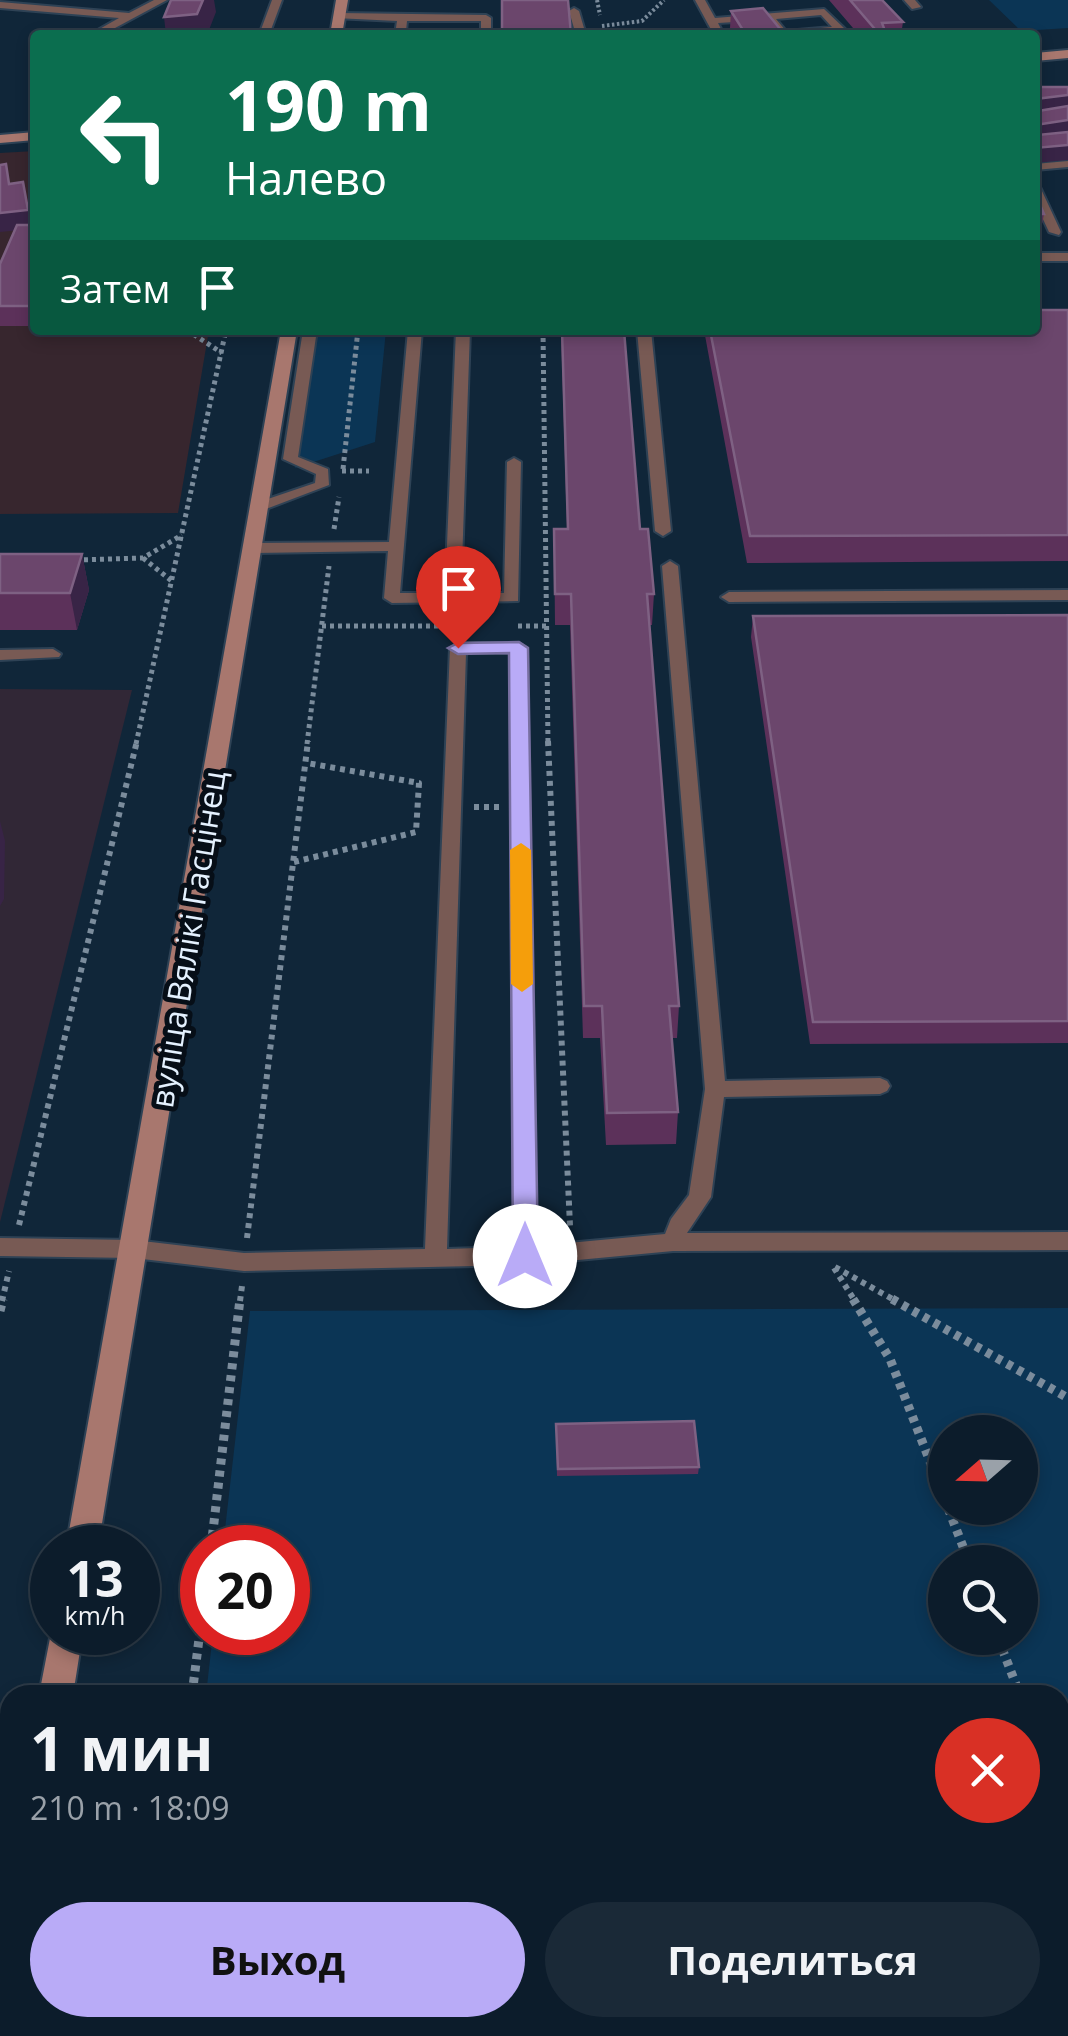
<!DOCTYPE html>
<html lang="ru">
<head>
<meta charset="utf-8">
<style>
	:root { --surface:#0c1c2b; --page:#1a2937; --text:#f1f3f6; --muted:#9aa1a9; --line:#2c3a47; --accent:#b9abf7 }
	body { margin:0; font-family:"Open Sans",sans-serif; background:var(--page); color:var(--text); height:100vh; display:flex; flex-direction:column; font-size:38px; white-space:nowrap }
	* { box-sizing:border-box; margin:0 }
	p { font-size:32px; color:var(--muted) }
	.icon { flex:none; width:55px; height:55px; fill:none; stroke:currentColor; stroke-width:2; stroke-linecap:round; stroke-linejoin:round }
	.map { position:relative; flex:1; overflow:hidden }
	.sheet { position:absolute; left:0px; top:1685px; width:1070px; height:352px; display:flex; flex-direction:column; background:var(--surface); border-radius:30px 30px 0 0; box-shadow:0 5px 15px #0003,0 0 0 2px var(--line) }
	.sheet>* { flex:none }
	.guide { position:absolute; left:30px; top:30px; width:1010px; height:305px; border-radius:10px; box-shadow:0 5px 15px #0003,0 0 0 2px var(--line); background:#0b6e4f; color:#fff; overflow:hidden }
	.needle { width:65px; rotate:250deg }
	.controls { position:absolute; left:928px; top:1415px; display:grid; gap:20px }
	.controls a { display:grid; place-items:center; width:110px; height:110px; border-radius:50%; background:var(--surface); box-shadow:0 5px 15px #0003,0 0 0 2px var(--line); font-size:50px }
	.speed { position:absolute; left:30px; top:1525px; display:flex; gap:20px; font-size:50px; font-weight:700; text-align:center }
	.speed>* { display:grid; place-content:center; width:130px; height:130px; border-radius:50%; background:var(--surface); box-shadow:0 5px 15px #0003,0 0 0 2px var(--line); line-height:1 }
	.speed small { font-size:25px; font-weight:400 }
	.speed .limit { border:15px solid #d22; background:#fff; color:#111 }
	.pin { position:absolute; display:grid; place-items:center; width:85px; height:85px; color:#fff; margin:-102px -42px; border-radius:50% 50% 50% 0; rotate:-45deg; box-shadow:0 0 10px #0007 }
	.pin .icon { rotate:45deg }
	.me { position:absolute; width:110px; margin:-55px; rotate:0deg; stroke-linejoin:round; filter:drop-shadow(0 0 8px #0008) }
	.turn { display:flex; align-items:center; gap:35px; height:210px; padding:0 30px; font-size:45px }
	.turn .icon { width:130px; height:130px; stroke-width:2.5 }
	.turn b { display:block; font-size:70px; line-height:85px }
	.then { display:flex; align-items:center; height:95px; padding:0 30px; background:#0003; gap:20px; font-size:38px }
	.round { display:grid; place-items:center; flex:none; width:105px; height:105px; border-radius:52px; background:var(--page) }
	.headline { display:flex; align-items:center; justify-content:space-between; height:170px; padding:0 30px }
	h1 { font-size:60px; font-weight:700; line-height:75px }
	.action { display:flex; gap:20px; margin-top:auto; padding:20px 30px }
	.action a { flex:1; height:115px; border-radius:60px; background:var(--accent); color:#111; font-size:40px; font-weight:700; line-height:115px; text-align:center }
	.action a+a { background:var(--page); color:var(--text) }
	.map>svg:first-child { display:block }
</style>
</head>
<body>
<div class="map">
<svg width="1068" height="2036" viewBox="0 0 1068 2036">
	<rect width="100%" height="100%" fill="#102639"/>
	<!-- commercial -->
	<path fill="#312736" d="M0 689 132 690 0 1222Z"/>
	<!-- education -->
	<path fill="#37262e" d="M35 151V330H209L178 513 0 514V153Z"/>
	<!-- green -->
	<path fill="#0b3555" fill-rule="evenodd" d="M989 0H1068V28L1021 31Z
		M317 330H386L375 442 295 468Z
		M1068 1308V2036H167L168 2028H1060V1695H206L213 1633 288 1632V1548L223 1547 250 1311ZM945 1432H1020V1508H945ZM945 1562H1020V1638H945Z"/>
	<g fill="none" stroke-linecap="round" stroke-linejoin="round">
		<!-- lane casing -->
		<g stroke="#2e4255" stroke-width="4">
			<path id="lane" d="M154 0H167L102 35H89L119 18 0 8V2L129 13Z
				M272 0H282L269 35H259Z
				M695 0H705L715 18 824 9 845 29 840 32 778 35 766 20 718 23 724 35H714ZM821 15 832 27 786 31 776 19Z
				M904 0H915L921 7 912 9Z
				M574 8 579 11 586 35H576L569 11Z
				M339 13 486 15 491 18V35H395L397 21 335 18ZM407 21H481V30L406 31Z
				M1068 161V167L1035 170V164Z
				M1035 185 1041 189 1061 232 1059 235 1049 232 1035 202Z
				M1035 253H1068V261H1035Z
				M303 330H317L298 457 328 469 329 485 266 509H256V503L315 483 316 474 283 459Z
				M408 330H422L400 593H445L456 330H470L461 593H504L507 462 514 458 521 462 518 601 392 603 384 598 388 551 251 553 243 548 251 543 389 542Z
				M637 330H651L671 531 663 536 655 531Z
				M670 561 678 566 725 1081 880 1078 887 1081 890 1086 887 1091 880 1094 724 1097 711 1197 687 1233 1068 1232V1250L673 1251 525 1265 244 1271 134 1258 0 1256V1238L134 1240 244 1253 425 1249 450 648 458 643H519L527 648 536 1246 665 1234 671 1219 689 1195 705 1089 662 566ZM466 653H511L514 1247 447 1249Z
				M1068 590V600L729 602 721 597 729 592Z
				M53 649 61 654 59 657 0 660V650Z"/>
		</g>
		<!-- secondary casing -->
		<g stroke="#2e4255" stroke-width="4">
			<path id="secondary" d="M336 0H348L342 35H330Z
				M1068 50V58L1035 61V53Z
				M35 132V140L0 143V135Z
				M281 330H297L98 1548H66Z
				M52 1628V1632H83L73 1695H39Z
				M10 1930V2017L0 2022V1934Z"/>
		</g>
		<!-- path-far3 -->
		<path stroke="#7b8c9c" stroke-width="4" stroke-dasharray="2.5 2.5" stroke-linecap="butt" d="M597 0 600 15
			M602 26 642 21 664 0"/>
		<!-- path-far2 -->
		<path stroke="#7b8c9c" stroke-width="5" stroke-dasharray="4 4" stroke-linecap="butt" d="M187 330 222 353
			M543 330 548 744
			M343 469 358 330
			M342 471H369
			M334 529 339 497
			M143 558 173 582
			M76 560 143 558 182 535
			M322 626H456
			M518 626H546
			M136 744 226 330
			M307 744 329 566"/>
		<!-- path-far1 -->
		<path stroke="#7b8c9c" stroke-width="6" stroke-dasharray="5 5" stroke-linecap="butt" d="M548 741 570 1226
			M474 807H501
			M294 862 416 832 419 783 307 763
			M19 1225 137 741
			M247 1238 308 741
			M835 1267 896 1301
			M834 1268 855 1301
			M2 1301 9 1271
			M240 1301 242 1286"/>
		<!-- path -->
		<path stroke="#7b8c9c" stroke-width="9" stroke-dasharray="6 6" stroke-linecap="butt" d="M853 1299 890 1359 945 1500
			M892 1299 1068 1398
			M0 1311 3 1299
			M948 1508 969 1562
			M211 1548 240 1299
			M998 1638 1020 1695
			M192 1695 202 1615
			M1060 1802 1068 1823
			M288 2028V2036
			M150 2036 151 2028"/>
		<!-- lane -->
		<use href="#lane" fill="#785a54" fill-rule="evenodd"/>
		<!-- secondary -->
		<use href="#secondary" fill="#a8776e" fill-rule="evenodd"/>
	</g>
	<!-- wall -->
	<path fill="#5c315a" d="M829 0H882L903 22 901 35H859Z
		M731 11 785 35H734L730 28Z
		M23 182 30 225H35V326H0V264L14 231 10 184Z
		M1035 193 1044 214 1041 229H1035Z
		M1068 310V561L747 563 704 330H1035Z
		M561 330H624L640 529 654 594 652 625H649L679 1006 677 1038H672L678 1112 676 1144 606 1145 600 1038H583L570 625H555L554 529H567Z
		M0 554H82L89 590 77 630H0Z
		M1068 615V1043L810 1044 751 637 753 616Z
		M556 1424 699 1467 698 1474 557 1476Z"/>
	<!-- shaded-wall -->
	<path fill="#382446" d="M203 0H214L216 12 207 35H166L164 17Z
		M1068 95V109L1035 113V99Z
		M1068 120V134L1035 139V125Z
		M1068 145V160L1035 163V148Z
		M23 182 31 229 0 232V213Z
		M82 554 89 590 77 630 70 593Z
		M0 821 5 841 4 899 0 906Z"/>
	<!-- building -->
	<path fill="#6b466c" stroke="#7e6183" stroke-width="2.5" d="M171 0H203L197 14 164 17Z
		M502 0H568L571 35H502Z
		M850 0H882L903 22 882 23 885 31 880 35Z
		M763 8 785 35H746L731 11Z
		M1035 87H1068V95L1035 99Z
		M1035 100 1038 111 1068 106V120L1035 125Z
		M1035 128 1038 135 1068 132V145L1035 148Z
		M6 164 9 184 23 182 28 210 0 213V165Z
		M1035 193 1044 214H1035Z
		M17 225H35V299L32 306H0V264Z
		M1035 310H1068V535L750 536 710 330H1035Z
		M562 330H624L640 529H648L654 594H647L679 1006H669L678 1112 607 1113 602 1006H584L571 594H555L554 529H568Z
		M0 554H82L70 593H0Z
		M1068 615V1021L813 1022 753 616Z
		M694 1421 699 1467 558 1469 556 1424Z"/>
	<!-- route -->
	<path fill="#b9abf7" stroke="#786fa1" stroke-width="2.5" d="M519 642 528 648 538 1256 525 1266 513 1256 509 653 458 654 448 648 458 643Z"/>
	<!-- slow -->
	<path fill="#f59e0b" d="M521 843 531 850 533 984 522 992 511 984 510 850Z"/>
	<g text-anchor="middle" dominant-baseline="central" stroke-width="10" stroke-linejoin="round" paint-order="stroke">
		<!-- street labels -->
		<g font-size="32" fill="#e4f1fe" stroke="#060e17">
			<text transform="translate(187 939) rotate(-81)">вуліца Вялікі Гасцінец</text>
		</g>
	</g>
</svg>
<div class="controls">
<a><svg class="needle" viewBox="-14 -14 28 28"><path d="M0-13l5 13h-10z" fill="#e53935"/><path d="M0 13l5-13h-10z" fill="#9aa1a9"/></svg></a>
<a><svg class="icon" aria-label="search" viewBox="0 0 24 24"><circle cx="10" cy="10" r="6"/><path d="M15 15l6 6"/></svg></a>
</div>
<div class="speed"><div>13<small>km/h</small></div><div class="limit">20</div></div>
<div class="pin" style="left:458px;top:648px;background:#d93025"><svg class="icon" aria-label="arrive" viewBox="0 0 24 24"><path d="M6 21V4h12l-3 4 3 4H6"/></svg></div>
<svg class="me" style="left:525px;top:1256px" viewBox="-20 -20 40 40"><circle r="19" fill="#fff"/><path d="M0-13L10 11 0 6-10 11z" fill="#b9abf7"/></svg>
<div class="guide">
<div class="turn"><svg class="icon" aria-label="left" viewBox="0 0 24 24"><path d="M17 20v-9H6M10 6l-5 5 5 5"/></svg><div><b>190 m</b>Налево</div></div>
<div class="then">Затем<svg class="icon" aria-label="arrive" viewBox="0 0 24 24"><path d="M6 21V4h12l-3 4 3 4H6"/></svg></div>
</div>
<section class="sheet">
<div class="headline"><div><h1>1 мин</h1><p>210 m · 18:09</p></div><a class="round" style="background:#d93025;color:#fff"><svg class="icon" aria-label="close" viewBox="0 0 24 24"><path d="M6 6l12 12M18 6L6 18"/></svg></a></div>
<div class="action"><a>Выход</a><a>Поделиться</a></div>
</section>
</div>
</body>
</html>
